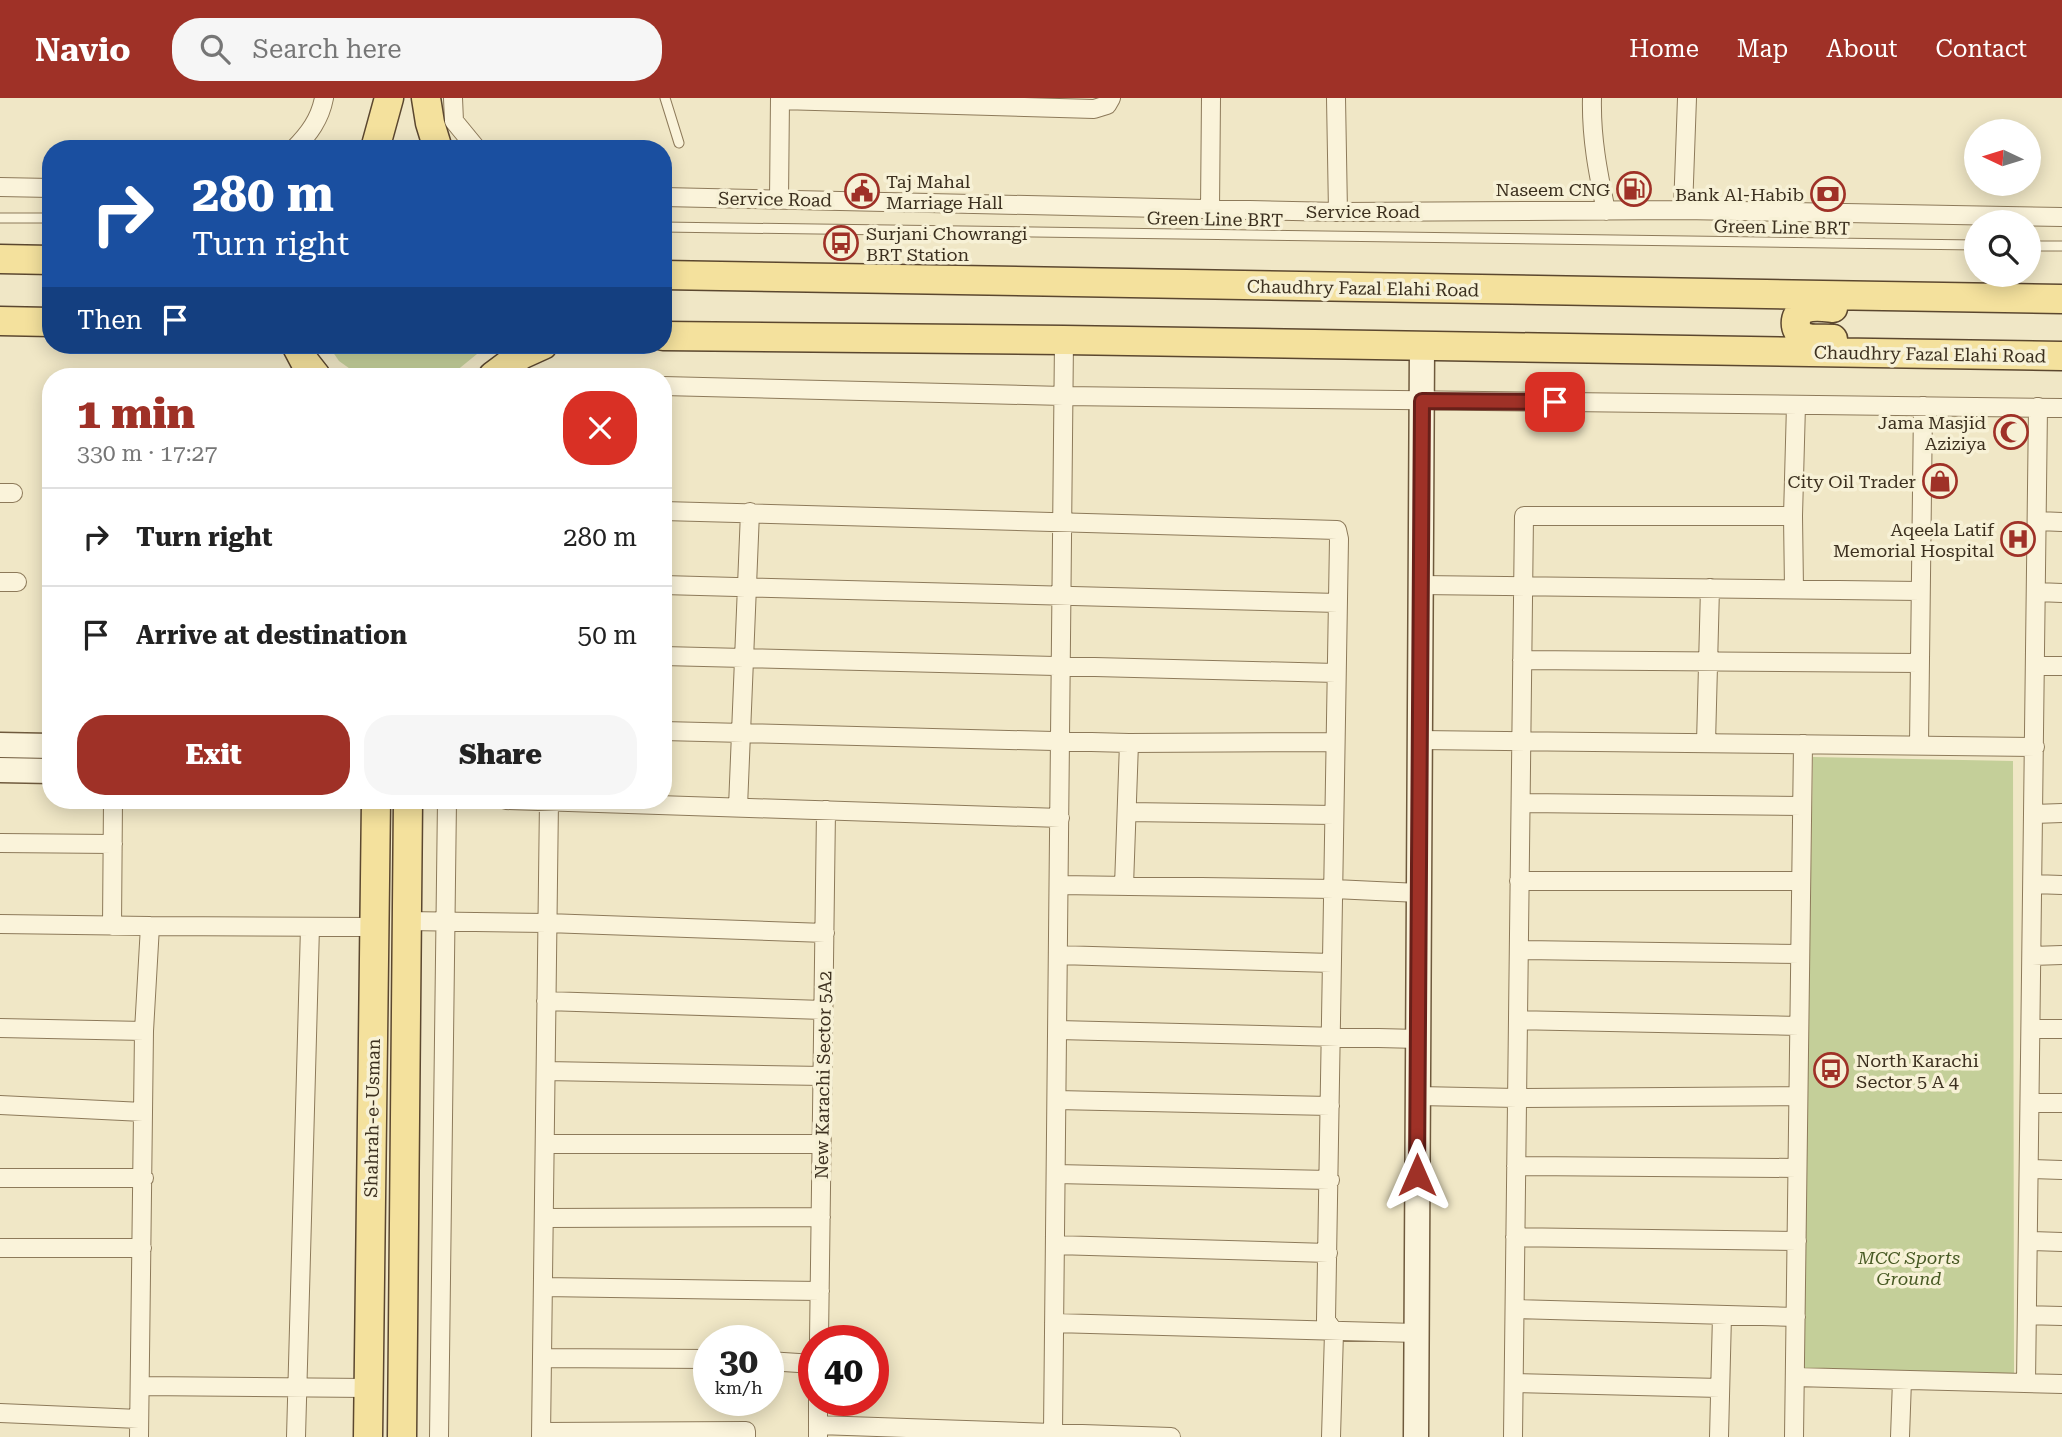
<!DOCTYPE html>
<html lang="en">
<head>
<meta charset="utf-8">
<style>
	:root { --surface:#fff; --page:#f6f6f6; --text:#222; --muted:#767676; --line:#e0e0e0; --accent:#9f3127 }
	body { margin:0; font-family:"Roboto Serif",serif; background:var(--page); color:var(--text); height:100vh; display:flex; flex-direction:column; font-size:26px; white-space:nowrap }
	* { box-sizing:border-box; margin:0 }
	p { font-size:23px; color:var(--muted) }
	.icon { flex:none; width:38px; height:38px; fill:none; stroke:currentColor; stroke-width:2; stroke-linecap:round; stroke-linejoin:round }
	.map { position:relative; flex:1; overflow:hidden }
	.panel { position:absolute; left:42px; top:270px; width:630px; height:441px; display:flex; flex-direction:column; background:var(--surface); border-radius:28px; box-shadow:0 4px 18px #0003 }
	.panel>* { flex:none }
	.top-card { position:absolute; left:42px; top:42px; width:630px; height:214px; border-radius:28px; box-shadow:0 4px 18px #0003; background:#1a4fa0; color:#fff; overflow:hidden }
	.needle { width:46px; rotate:274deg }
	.tools { position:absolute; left:1964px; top:21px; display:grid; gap:14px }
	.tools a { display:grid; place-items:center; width:77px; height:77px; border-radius:50%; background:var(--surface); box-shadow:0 4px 18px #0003; font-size:35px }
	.speed { position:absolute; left:693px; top:1227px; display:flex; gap:14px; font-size:35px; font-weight:700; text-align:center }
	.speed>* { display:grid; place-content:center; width:91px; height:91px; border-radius:50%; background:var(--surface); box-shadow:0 4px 18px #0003; line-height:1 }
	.speed small { font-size:18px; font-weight:400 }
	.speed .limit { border:10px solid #d22; background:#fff; color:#111 }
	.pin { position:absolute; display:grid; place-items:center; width:60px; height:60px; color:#fff; margin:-30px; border-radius:14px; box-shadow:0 4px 10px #0006 }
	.me { position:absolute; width:77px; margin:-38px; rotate:0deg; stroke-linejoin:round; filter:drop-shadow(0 0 5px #0008) }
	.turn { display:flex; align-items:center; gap:24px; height:147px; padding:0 35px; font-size:32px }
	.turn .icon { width:91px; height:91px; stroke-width:2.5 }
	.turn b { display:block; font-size:49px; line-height:60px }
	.then { display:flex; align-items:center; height:66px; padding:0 35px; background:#0003; gap:14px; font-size:26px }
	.round { display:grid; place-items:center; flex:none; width:74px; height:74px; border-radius:28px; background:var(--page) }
	.overview { display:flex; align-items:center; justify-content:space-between; height:119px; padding:0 35px }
	h1 { font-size:42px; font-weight:800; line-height:52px; color:var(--accent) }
	.primary-button { display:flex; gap:14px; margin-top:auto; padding:14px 35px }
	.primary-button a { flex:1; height:80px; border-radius:28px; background:var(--accent); color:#fff; font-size:28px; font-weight:800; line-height:80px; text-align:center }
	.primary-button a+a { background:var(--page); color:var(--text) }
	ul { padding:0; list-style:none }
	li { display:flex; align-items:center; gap:21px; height:98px; padding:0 35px; border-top:2px solid var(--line) }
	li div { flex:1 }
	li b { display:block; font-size:26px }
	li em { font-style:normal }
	header { display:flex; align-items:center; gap:42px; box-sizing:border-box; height:98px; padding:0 35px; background:var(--accent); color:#fff }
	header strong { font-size:33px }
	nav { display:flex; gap:38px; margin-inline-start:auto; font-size:24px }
	.search { width:490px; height:63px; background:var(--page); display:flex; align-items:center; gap:18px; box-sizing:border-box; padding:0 24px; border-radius:28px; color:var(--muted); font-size:26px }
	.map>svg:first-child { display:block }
</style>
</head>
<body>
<header>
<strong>Navio</strong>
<div class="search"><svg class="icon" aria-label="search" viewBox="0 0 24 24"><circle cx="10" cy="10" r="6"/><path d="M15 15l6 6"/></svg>Search here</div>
<nav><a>Home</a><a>Map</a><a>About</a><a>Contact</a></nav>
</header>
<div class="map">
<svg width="2062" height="1339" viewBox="0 0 2062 1339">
	<rect width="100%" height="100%" fill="#f0e7c6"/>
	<!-- green -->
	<path fill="#c4cf99" d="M328 247H482L477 256 450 278H360L339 263Z
		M1813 659 2013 663 2014 1276 1802 1273Z"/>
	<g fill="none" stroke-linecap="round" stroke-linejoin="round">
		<!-- lane casing -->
		<g stroke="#8d7a5a" stroke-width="11">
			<path id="lane" d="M665 0 679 45
				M0 120H51
				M663 129 1976 147
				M2028 148H2062"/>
		</g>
		<!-- street casing -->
		<g stroke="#8d7a5a" stroke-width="20">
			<path id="street" d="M453 0 454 23 477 51
				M1336 0 1338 114
				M1592 0C1591 39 1598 75 1606 113
				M780 2 1094 11 1107 7 1111 0
				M294 51C309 36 320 21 324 0
				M0 89 51 90
				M663 99 1338 114 1683 112 2062 119
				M779 101 780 0
				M1210 111 1211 0
				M1683 112 1687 0
				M663 288 1063 298 2062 310
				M0 395H13
				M663 413 1337 432 1339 441 1326 1222 1334 1234 1331 1339
				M1793 418 1794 491
				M2038 423 2062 424
				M0 484H17
				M663 487 1338 505
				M1420 487 1920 493
				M2037 494 2062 495
				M663 558 1336 575
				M1522 562 1920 565
				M2036 568H2062
				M663 633 1129 645 1334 644
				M1420 642 2035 649
				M1706 645 1710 490
				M1919 647 1923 308
				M506 702 1060 720
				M1521 705 1802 708
				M738 709 750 414
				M1127 714 1334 717
				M2034 716 2062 715
				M0 745 113 746
				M1519 783H1801
				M2033 786 2062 787
				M1059 787 1334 791 1419 795
				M1124 788 1129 645
				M406 823 547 825 825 835
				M0 826 150 828 144 933 139 1339
				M112 828 113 702
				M150 828 375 829
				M1519 852 1800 856
				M1058 857 1332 865
				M2032 858 2062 857
				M546 903 823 912
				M1518 922 1799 928
				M0 930 144 933
				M2031 931H2062
				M1058 932 1418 941
				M546 973 823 978
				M1418 998 1517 1000 1798 998
				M1057 1002 1330 1008
				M2030 1005H2062
				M0 1007 143 1014
				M545 1046H822
				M1516 1068 1797 1070
				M2029 1071 2062 1072
				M1056 1076 1330 1082
				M0 1080H144
				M544 1120 821 1119
				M1515 1139 1797 1143
				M2028 1143 2062 1144
				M1055 1147 1328 1155
				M0 1150H142
				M543 1189 820 1193
				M1515 1211 1796 1219
				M2027 1217 2062 1218
				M1054 1225 1416 1235
				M819 1242 826 712
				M542 1260 709 1261
				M768 1263 814 1266
				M1795 1279 2062 1286
				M1514 1285 1720 1290
				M2026 1285 2038 309
				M140 1288 368 1290
				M0 1315 139 1321
				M818 1327 1171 1339
				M541 1334 746 1333V1339
				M1053 1334 1064 242
				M296 1339 310 829
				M439 1339 447 702
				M541 1339 549 702
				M818 1339V1302
				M1513 1339 1524 418H1793L1796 307
				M1719 1339 1722 1217
				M1794 1339 1803 646
				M1900 1339 1902 1282"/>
		</g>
		<!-- secondary casing -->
		<g stroke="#6f5a3d" stroke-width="27">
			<path id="secondary" d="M0 647 51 648
				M0 672 51 673
				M1416 1339 1422 248"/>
		</g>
		<!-- primary casing -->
		<g stroke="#5b472f" stroke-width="31">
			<path id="primary" d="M426 0 430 25 438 51
				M375 51 389 0
				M0 161 51 162
				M663 177 2062 201
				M0 223 51 224
				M663 238 1064 242 2062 258
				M1833 241C1824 240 1812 242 1804 239 1793 233 1793 217 1804 211 1813 207 1824 209 1833 210
				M296 247 305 264 316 278
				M493 278 521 257 543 247
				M368 1339 376 702
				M402 1339 408 702"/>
		</g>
		<!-- lane -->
		<use href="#lane" stroke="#faf3da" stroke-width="9"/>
		<!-- street -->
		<use href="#street" stroke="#faf3da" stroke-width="18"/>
		<!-- secondary -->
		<use href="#secondary" stroke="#faf3da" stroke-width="24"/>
		<!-- primary -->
		<use href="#primary" stroke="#f4e19d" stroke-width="28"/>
	</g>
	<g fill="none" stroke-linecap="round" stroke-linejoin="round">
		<!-- route casing -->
		<g stroke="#672019" stroke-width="18">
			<path id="route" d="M1417 1077 1422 303 1555 304"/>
		</g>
		<!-- route -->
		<use href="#route" stroke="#9f3127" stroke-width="12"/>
	</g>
	<!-- icons -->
	<defs>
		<g id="fuel-ring" transform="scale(1.75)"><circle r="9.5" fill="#f7f1d6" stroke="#9f3127" stroke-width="1.5"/><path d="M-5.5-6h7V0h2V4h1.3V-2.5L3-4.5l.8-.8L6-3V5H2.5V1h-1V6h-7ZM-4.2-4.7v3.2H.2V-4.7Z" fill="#9f3127"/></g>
		<g id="civic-ring" transform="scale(1.75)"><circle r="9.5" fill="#f7f1d6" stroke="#9f3127" stroke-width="1.5"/><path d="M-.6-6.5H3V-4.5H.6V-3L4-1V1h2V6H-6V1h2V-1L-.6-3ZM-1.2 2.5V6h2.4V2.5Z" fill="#9f3127"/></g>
		<g id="bank-ring" transform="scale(1.75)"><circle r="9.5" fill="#f7f1d6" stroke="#9f3127" stroke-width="1.5"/><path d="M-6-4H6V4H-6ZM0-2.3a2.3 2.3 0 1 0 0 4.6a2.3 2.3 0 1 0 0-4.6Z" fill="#9f3127"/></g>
		<g id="bus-ring" transform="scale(1.75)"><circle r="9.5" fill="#f7f1d6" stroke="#9f3127" stroke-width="1.5"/><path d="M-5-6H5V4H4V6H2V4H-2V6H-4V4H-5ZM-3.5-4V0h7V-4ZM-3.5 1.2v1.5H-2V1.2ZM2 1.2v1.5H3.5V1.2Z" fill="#9f3127"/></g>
		<g id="mosque-ring" transform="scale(1.75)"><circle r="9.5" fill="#f7f1d6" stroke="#9f3127" stroke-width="1.5"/><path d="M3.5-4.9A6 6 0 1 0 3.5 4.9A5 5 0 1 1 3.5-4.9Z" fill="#9f3127"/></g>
		<g id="shop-ring" transform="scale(1.75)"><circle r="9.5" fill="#f7f1d6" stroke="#9f3127" stroke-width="1.5"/><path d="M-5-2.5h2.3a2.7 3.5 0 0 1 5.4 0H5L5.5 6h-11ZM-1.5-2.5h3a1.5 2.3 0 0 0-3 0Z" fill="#9f3127"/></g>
		<g id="hospital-ring" transform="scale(1.75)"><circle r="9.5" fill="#f7f1d6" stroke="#9f3127" stroke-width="1.5"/><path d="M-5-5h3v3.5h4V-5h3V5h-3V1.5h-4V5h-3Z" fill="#9f3127"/></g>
	</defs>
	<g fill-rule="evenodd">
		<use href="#fuel-ring" x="1634" y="91"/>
		<use href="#civic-ring" x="862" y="93"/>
		<use href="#bank-ring" x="1828" y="96"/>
		<use href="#bus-ring" x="841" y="145"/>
		<use href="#mosque-ring" x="2011" y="334"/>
		<use href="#shop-ring" x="1940" y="383"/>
		<use href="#hospital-ring" x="2018" y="441"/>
		<use href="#bus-ring" x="1831" y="972"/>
	</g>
	<g text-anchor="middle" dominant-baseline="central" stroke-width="7" stroke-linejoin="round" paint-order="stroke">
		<!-- poi labels -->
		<g font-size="18" fill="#3c301f" stroke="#f7f1d6" text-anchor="end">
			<text x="886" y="83" text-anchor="start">Taj Mahal<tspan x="886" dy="21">Marriage Hall</tspan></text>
			<text x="1610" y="91">Naseem CNG</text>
			<text x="1804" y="96">Bank Al-Habib</text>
			<text x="866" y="135" text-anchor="start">Surjani Chowrangi<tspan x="866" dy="21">BRT Station</tspan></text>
			<text x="1986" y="324">Jama Masjid<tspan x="1986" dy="21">Aziziya</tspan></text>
			<text x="1916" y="383">City Oil Trader</text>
			<text x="1994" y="431">Aqeela Latif<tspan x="1994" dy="21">Memorial Hospital</tspan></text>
			<text x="1856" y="962" text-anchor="start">North Karachi<tspan x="1856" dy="21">Sector 5 A 4</tspan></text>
		</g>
		<!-- street labels -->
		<g font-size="18" fill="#3c301f" stroke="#f7f1d6">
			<text transform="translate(775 101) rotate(1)">Service Road</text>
			<text x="1363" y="113">Service Road</text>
			<text transform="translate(1215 121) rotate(1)">Green Line BRT</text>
			<text transform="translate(1782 129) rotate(1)">Green Line BRT</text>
			<text transform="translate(1363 190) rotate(1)">Chaudhry Fazal Elahi Road</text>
			<text transform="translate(1930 256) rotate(1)">Chaudhry Fazal Elahi Road</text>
			<text transform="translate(823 977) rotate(-89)">New Karachi Sector 5A2</text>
			<text transform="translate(372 1020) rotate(-89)">Shahrah-e-Usman</text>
		</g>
		<!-- park labels -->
		<g font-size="18" font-style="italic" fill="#485a24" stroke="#f7f1d6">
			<text x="1909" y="1159">MCC Sports<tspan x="1909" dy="21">Ground</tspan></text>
		</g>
	</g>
</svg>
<div class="tools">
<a><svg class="needle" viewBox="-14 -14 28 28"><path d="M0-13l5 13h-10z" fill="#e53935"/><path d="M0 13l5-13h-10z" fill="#767676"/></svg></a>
<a><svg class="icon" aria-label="search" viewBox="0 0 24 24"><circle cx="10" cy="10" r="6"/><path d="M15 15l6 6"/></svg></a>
</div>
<div class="speed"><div>30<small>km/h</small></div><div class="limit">40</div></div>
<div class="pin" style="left:1555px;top:304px;background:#d93025"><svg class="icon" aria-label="arrive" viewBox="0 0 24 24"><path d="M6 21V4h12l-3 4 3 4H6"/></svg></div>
<svg class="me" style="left:1417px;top:1077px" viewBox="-20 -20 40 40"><path d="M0-17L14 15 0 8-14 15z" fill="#9f3127" stroke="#fff" stroke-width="4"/></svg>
<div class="top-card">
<div class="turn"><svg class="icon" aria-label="right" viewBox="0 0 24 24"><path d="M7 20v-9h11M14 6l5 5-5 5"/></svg><div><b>280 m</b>Turn right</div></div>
<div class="then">Then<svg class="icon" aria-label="arrive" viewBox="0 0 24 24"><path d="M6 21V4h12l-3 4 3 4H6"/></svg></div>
</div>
<section class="panel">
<div class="overview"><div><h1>1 min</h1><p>330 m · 17:27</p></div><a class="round" style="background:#d93025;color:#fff"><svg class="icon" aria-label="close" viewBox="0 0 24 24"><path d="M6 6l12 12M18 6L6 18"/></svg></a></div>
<ul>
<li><svg class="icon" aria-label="right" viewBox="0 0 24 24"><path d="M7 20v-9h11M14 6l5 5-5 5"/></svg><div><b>Turn right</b></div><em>280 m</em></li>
<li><svg class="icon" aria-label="arrive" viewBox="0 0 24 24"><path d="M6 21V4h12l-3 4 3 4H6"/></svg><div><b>Arrive at destination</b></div><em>50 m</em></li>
</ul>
<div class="primary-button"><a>Exit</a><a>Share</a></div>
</section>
</div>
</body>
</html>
